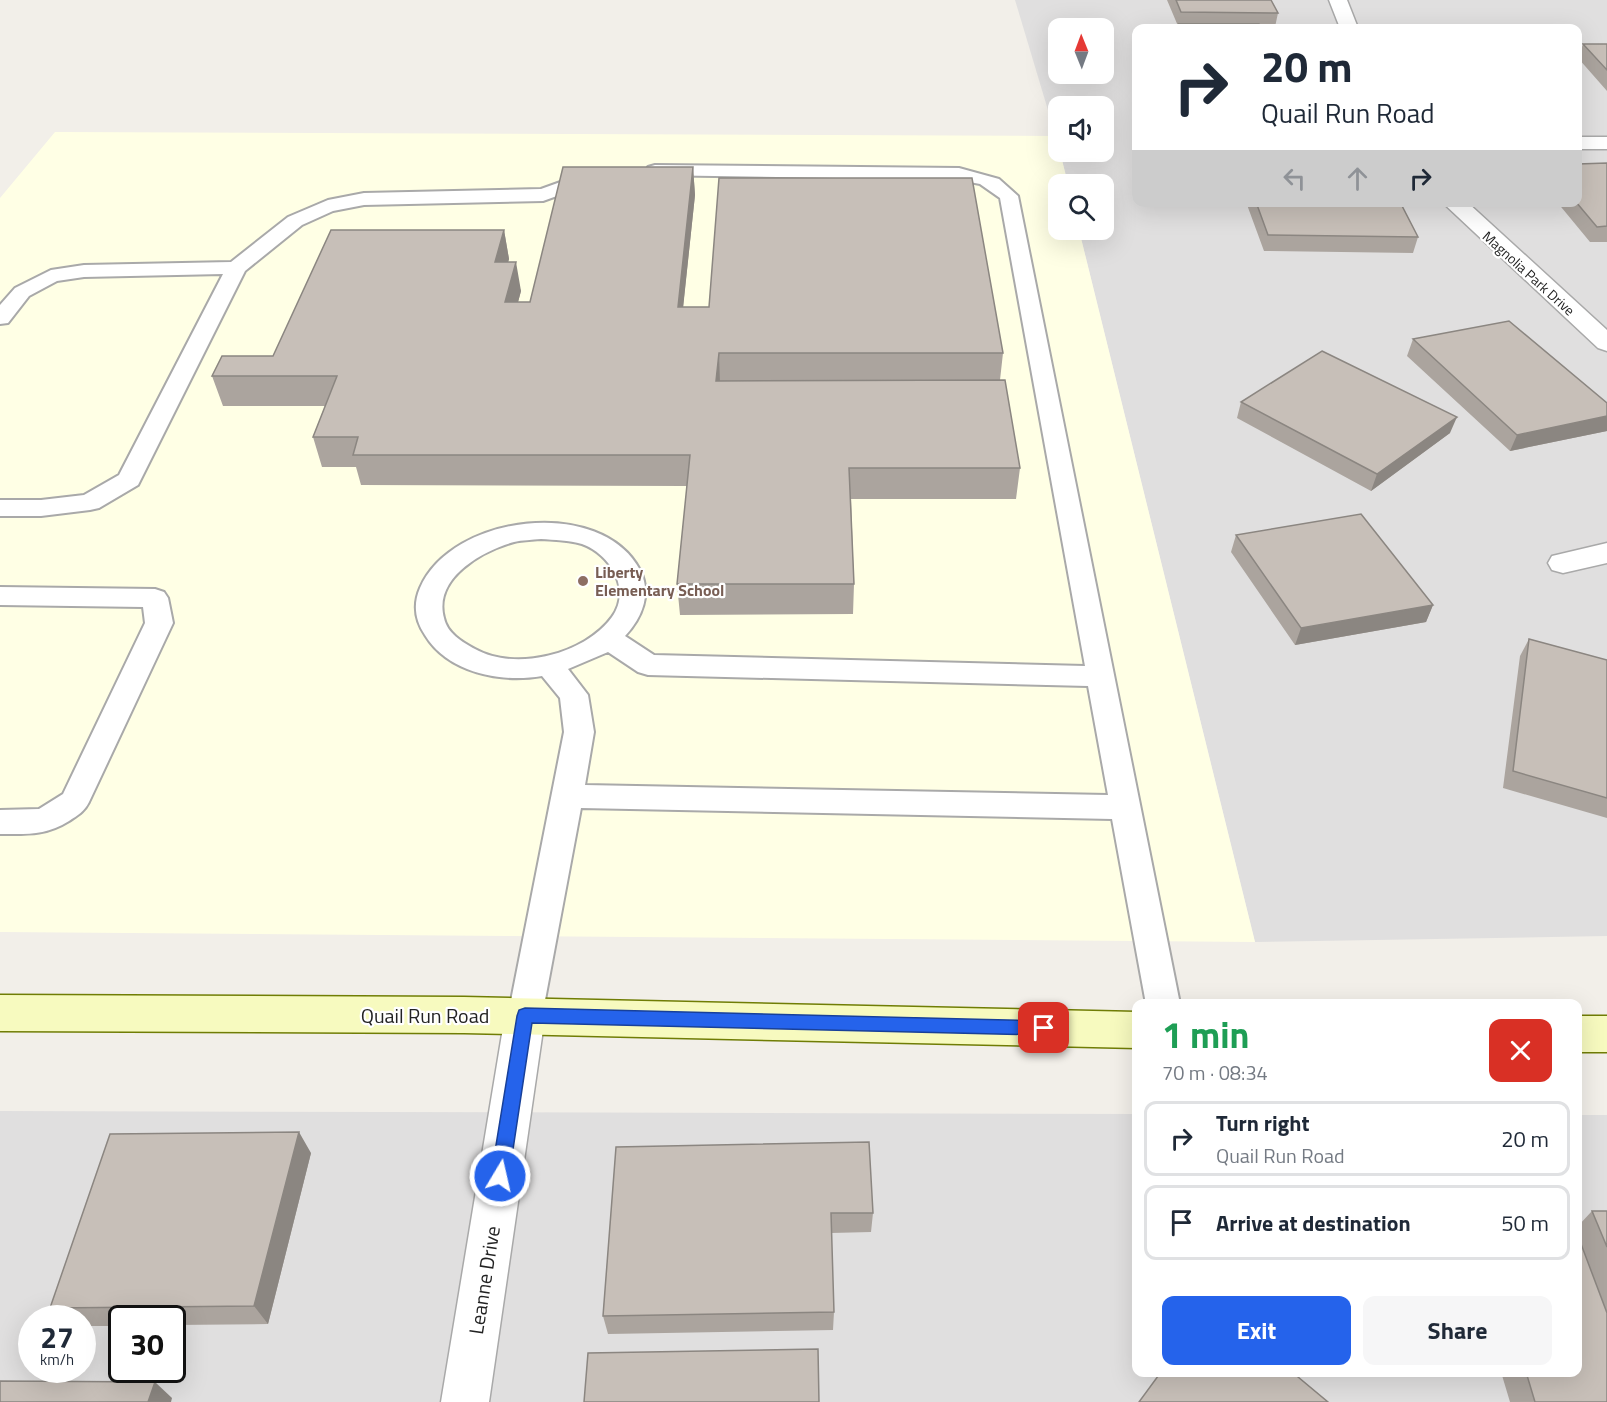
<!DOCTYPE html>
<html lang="en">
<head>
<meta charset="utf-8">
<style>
	:root { --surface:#fff; --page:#f6f6f7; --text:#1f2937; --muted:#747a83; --line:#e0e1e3; --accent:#2563eb }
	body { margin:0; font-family:"Titillium Web",sans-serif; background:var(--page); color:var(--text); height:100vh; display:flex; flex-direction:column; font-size:22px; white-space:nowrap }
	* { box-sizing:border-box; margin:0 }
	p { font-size:20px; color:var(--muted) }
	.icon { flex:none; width:33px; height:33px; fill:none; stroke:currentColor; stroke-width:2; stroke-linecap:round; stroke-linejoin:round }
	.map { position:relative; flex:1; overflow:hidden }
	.drawer { position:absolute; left:1132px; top:999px; width:450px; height:378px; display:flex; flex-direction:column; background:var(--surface); border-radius:12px; box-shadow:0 6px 24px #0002 }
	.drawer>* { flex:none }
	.banner { position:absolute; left:1132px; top:24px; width:450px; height:183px; border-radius:12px; box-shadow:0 6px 24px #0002; background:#fff; color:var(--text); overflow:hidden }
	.needle { width:39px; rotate:359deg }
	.buttons { position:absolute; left:1048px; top:18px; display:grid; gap:12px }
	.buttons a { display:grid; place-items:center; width:66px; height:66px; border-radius:12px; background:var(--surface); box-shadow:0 6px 24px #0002; font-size:30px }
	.speed { position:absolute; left:18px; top:1305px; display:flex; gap:12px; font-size:30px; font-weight:700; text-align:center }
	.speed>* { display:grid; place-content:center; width:78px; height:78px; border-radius:50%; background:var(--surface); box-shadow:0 6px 24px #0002; line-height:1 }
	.speed small { font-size:15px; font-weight:400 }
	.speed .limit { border:3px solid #111; border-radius:9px; background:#fff; color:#111 }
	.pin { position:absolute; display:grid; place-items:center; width:51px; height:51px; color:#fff; margin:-26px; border-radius:12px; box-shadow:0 3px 9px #0006 }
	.me { position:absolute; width:66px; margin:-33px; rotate:9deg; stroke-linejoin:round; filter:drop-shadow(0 0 4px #0008) }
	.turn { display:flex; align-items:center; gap:21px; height:126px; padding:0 30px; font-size:27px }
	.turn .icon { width:78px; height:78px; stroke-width:2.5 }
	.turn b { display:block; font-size:42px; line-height:51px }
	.lanes { display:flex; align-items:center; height:57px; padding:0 30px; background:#0003; justify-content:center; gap:30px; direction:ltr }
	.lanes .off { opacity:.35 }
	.round { display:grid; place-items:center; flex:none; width:63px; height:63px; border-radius:12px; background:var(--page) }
	.summary { display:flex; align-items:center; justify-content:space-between; height:102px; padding:0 30px }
	h1 { font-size:36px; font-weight:700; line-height:45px; color:#1e9e55 }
	.cta { display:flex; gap:12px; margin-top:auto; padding:12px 30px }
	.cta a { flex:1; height:69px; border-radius:12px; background:var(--accent); color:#fff; font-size:24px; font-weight:700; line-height:69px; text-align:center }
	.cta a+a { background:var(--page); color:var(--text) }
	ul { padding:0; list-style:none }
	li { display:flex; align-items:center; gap:18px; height:75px; margin:0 12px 9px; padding:0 18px; border:3px solid var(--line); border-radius:12px }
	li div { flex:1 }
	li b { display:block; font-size:22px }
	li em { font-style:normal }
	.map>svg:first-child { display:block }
</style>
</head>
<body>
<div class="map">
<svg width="1607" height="1402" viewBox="0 0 1607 1402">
	<rect width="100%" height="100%" fill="#f2efe9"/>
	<!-- residential -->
	<path fill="#e0dfdf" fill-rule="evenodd" d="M1015 0H1607V936L1255 942 1079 230H1104V184H1068L1060 152H1104V106H1059V147ZM1059 28H1104V74H1059ZM1137 28H1578V202H1137Z
		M0 1111 1137 1114V1372H1578V1115H1607V1402H0ZM32 1318H82V1370H32ZM122 1318H172V1370H122Z"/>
	<!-- education -->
	<path fill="#ffffe5" d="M55 132 1056 136 1068 184H1059V230H1079L1255 942 0 932V198Z"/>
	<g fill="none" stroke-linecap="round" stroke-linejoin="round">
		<!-- lane casing -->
		<g stroke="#a9a9a9" stroke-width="4">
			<path id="lane" d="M655 165 959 168 999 179 1018 196 1180 1004H1146L1112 819 581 808 542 1016 537 1027 525 1031 513 1027 508 1016 564 732 560 698 542 676C501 683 448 673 425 635 415 620 413 604 420 588 452 514 601 496 640 570 652 594 642 618 625 636L654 655 1085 666 1000 198 980 184 959 180 648 175 646 171 648 167ZM541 539C554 540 569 540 582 544 610 554 632 589 612 617 585 654 516 672 475 649 462 642 447 633 444 618 433 578 482 551 514 542 522 540 532 540 541 539ZM608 652 638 672 648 675 1088 686 1108 795 585 785 594 732 588 695 568 669Z
				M594 170 601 172 603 176 601 180 543 201 364 205 333 211 302 225 245 271 138 485 99 508 90 510 41 516H0V500H41L84 495 119 475 223 274 84 277 57 281 29 296 8 323 0 324V305L15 288 51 270 84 265 231 262 288 217 328 200 364 193 541 189Z
				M0 587 155 589 164 592 168 598 173 623 89 802C84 812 78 815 69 821 45 836 27 834 0 834V810L39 809 63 794 145 623 143 607 0 605Z"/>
		</g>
		<!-- street casing -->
		<g stroke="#a9a9a9" stroke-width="3">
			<path id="street" d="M1329 0H1347L1358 28H1340Z
				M1578 137H1607V149H1578Z
				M1442 202H1467L1607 330V351L1598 348Z
				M1607 543V563L1563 573 1552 570 1548 563 1552 556Z
				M525 998 539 1004 545 1016 489 1402H441L505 1016 511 1004Z"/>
		</g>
		<!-- secondary casing -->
		<g stroke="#707d05" stroke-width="3">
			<path id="secondary" d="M0 995 464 997 1137 1012V1048L464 1033 0 1031Z
				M1578 1016H1607V1052H1578Z"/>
		</g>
		<!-- lane -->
		<use href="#lane" fill="#fff" fill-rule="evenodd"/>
		<!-- street -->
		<use href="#street" fill="#fff" fill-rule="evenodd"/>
		<!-- secondary -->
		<use href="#secondary" fill="#f7fabf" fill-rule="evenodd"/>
	</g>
	<!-- wall -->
	<path fill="#aba49e" d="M1167 0H1271L1278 13 1275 27H1261V28H1179V26H1178Z
		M1583 44H1607V91L1578 58Z
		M1578 84 1582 88 1578 98Z
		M1607 163V242H1590L1557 202H1578Z
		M693 167 695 195 683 307 1003 353 1000 380 1020 468 1016 499H851L854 584 853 614 680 615 677 584 687 486 361 485 356 467H322L313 437 325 406H223L212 376 273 356 504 230 509 259 508 262 521 291 518 302H530Z
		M1246 202H1400L1418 237 1413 253 1264 251Z
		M1413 339 1607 403V431L1510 451 1407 356Z
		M1241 402 1450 433 1371 491 1237 418Z
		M1236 535 1433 605 1426 622 1295 645 1231 552Z
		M1529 639 1607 660V818L1503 788 1520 656Z
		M616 1147 873 1213 871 1232 831 1233 834 1312 833 1330 608 1334 603 1316Z
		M311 1153 268 1324 172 1325V1318H122V1326H82V1318H61L50 1308Z
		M1592 1211H1607V1402H1510L1501 1372H1578V1226Z"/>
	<!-- shaded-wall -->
	<path fill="#8b8681" d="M693 167 695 195 680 337 678 307Z
		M504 230 509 259 500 291 495 262Z
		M516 262 521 291 510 332 505 302Z
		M719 353 720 383 716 381Z
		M1607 416V431L1510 451 1517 435Z
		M1457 417 1450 433 1371 491 1377 474Z
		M1433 605 1426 622 1295 645 1301 628Z
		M299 1132 311 1153 268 1324 254 1306Z
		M155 1382 172 1398 171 1402H148Z"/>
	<!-- building -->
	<path fill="#c7bfb8" stroke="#8b8681" stroke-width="1.5" d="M1176 0H1271L1278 13 1181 12Z
		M1179 24H1259L1261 28H1181Z
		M1583 44H1607V70Z
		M1607 163V226L1597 227 1576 202H1578V164Z
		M563 167H693L678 307H709L719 178H972L1003 353H719L716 381 1005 380 1020 468H849L854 584H677L690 455H353L358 437H313L337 376H212L222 356H273L331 230H504L495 262H516L505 302H530Z
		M1256 202H1400L1418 237 1268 235Z
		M1509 321 1607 403V416L1517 435 1413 339Z
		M1322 351 1457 417 1377 474 1241 402Z
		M1361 514 1433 605 1301 628 1236 535Z
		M1529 639 1607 660V798L1513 771Z
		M299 1132 254 1306 50 1308 110 1134Z
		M869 1142 873 1213H831L834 1312 603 1316 616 1147Z
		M1592 1211H1607V1247Z
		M1578 1236 1607 1313V1402H1535L1526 1372H1578Z
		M818 1349 819 1402H584L588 1353Z
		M1161 1372H1292L1328 1402H1139Z
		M0 1381 155 1382 148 1402H0Z"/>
	<!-- route -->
	<path fill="#2563eb" stroke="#184099" stroke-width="1.5" d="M525 1008 1044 1021 1050 1023 1052 1028 1050 1033 1044 1035 532 1023 509 1176 506 1182 500 1185 493 1182 491 1176 517 1016 519 1010Z"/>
	<!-- markers -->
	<circle fill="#8d6e63" stroke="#fff" stroke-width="2" cx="583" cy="581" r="6"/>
	<g text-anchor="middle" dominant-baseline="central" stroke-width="4.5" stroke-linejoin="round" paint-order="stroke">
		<!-- far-street labels -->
		<g font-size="14" fill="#222" stroke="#fff">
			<text transform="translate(1529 273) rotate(42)">Magnolia Park Drive</text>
		</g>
		<!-- education labels -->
		<g font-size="16" font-weight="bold" fill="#785e54" stroke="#fff" text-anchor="start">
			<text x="595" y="572">Liberty<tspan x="595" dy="18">Elementary School</tspan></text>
		</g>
		<!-- near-street labels -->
		<g font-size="20" fill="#222" stroke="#fff">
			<text x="425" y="1015">Quail Run Road</text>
			<text transform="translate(484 1280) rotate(-81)">Leanne Drive</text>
		</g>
	</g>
</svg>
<div class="buttons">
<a><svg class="needle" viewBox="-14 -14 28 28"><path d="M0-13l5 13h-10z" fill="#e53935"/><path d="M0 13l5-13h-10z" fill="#747a83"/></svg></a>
<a><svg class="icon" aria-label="sound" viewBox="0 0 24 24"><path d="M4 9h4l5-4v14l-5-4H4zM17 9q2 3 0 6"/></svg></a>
<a><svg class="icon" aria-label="search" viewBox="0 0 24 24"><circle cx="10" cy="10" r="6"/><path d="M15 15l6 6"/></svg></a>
</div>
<div class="speed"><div>27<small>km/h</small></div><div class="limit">30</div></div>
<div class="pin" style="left:1044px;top:1028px;background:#d93025"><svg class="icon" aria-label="arrive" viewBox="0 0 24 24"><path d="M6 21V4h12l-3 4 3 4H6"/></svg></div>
<svg class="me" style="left:500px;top:1176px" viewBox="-20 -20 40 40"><circle r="17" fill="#2563eb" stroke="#fff" stroke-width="3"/><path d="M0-11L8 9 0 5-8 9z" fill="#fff"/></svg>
<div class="banner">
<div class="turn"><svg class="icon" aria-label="right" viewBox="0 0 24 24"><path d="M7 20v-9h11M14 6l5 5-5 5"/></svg><div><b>20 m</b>Quail Run Road</div></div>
<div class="lanes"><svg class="icon off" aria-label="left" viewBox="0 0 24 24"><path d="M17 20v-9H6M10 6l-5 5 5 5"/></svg><svg class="icon off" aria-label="ahead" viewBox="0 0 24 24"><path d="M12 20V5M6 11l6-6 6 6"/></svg><svg class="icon" aria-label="right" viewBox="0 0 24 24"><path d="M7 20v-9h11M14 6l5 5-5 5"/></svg></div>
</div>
<section class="drawer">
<div class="summary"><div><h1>1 min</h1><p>70 m · 08:34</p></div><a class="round" style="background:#d93025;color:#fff"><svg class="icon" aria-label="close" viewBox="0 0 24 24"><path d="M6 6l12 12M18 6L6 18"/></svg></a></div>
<ul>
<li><svg class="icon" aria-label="right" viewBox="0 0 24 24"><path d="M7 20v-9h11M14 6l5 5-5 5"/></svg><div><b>Turn right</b><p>Quail Run Road</p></div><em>20 m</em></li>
<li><svg class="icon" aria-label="arrive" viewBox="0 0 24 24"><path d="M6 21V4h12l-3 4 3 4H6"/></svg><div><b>Arrive at destination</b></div><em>50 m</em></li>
</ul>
<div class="cta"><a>Exit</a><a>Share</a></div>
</section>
</div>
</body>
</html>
